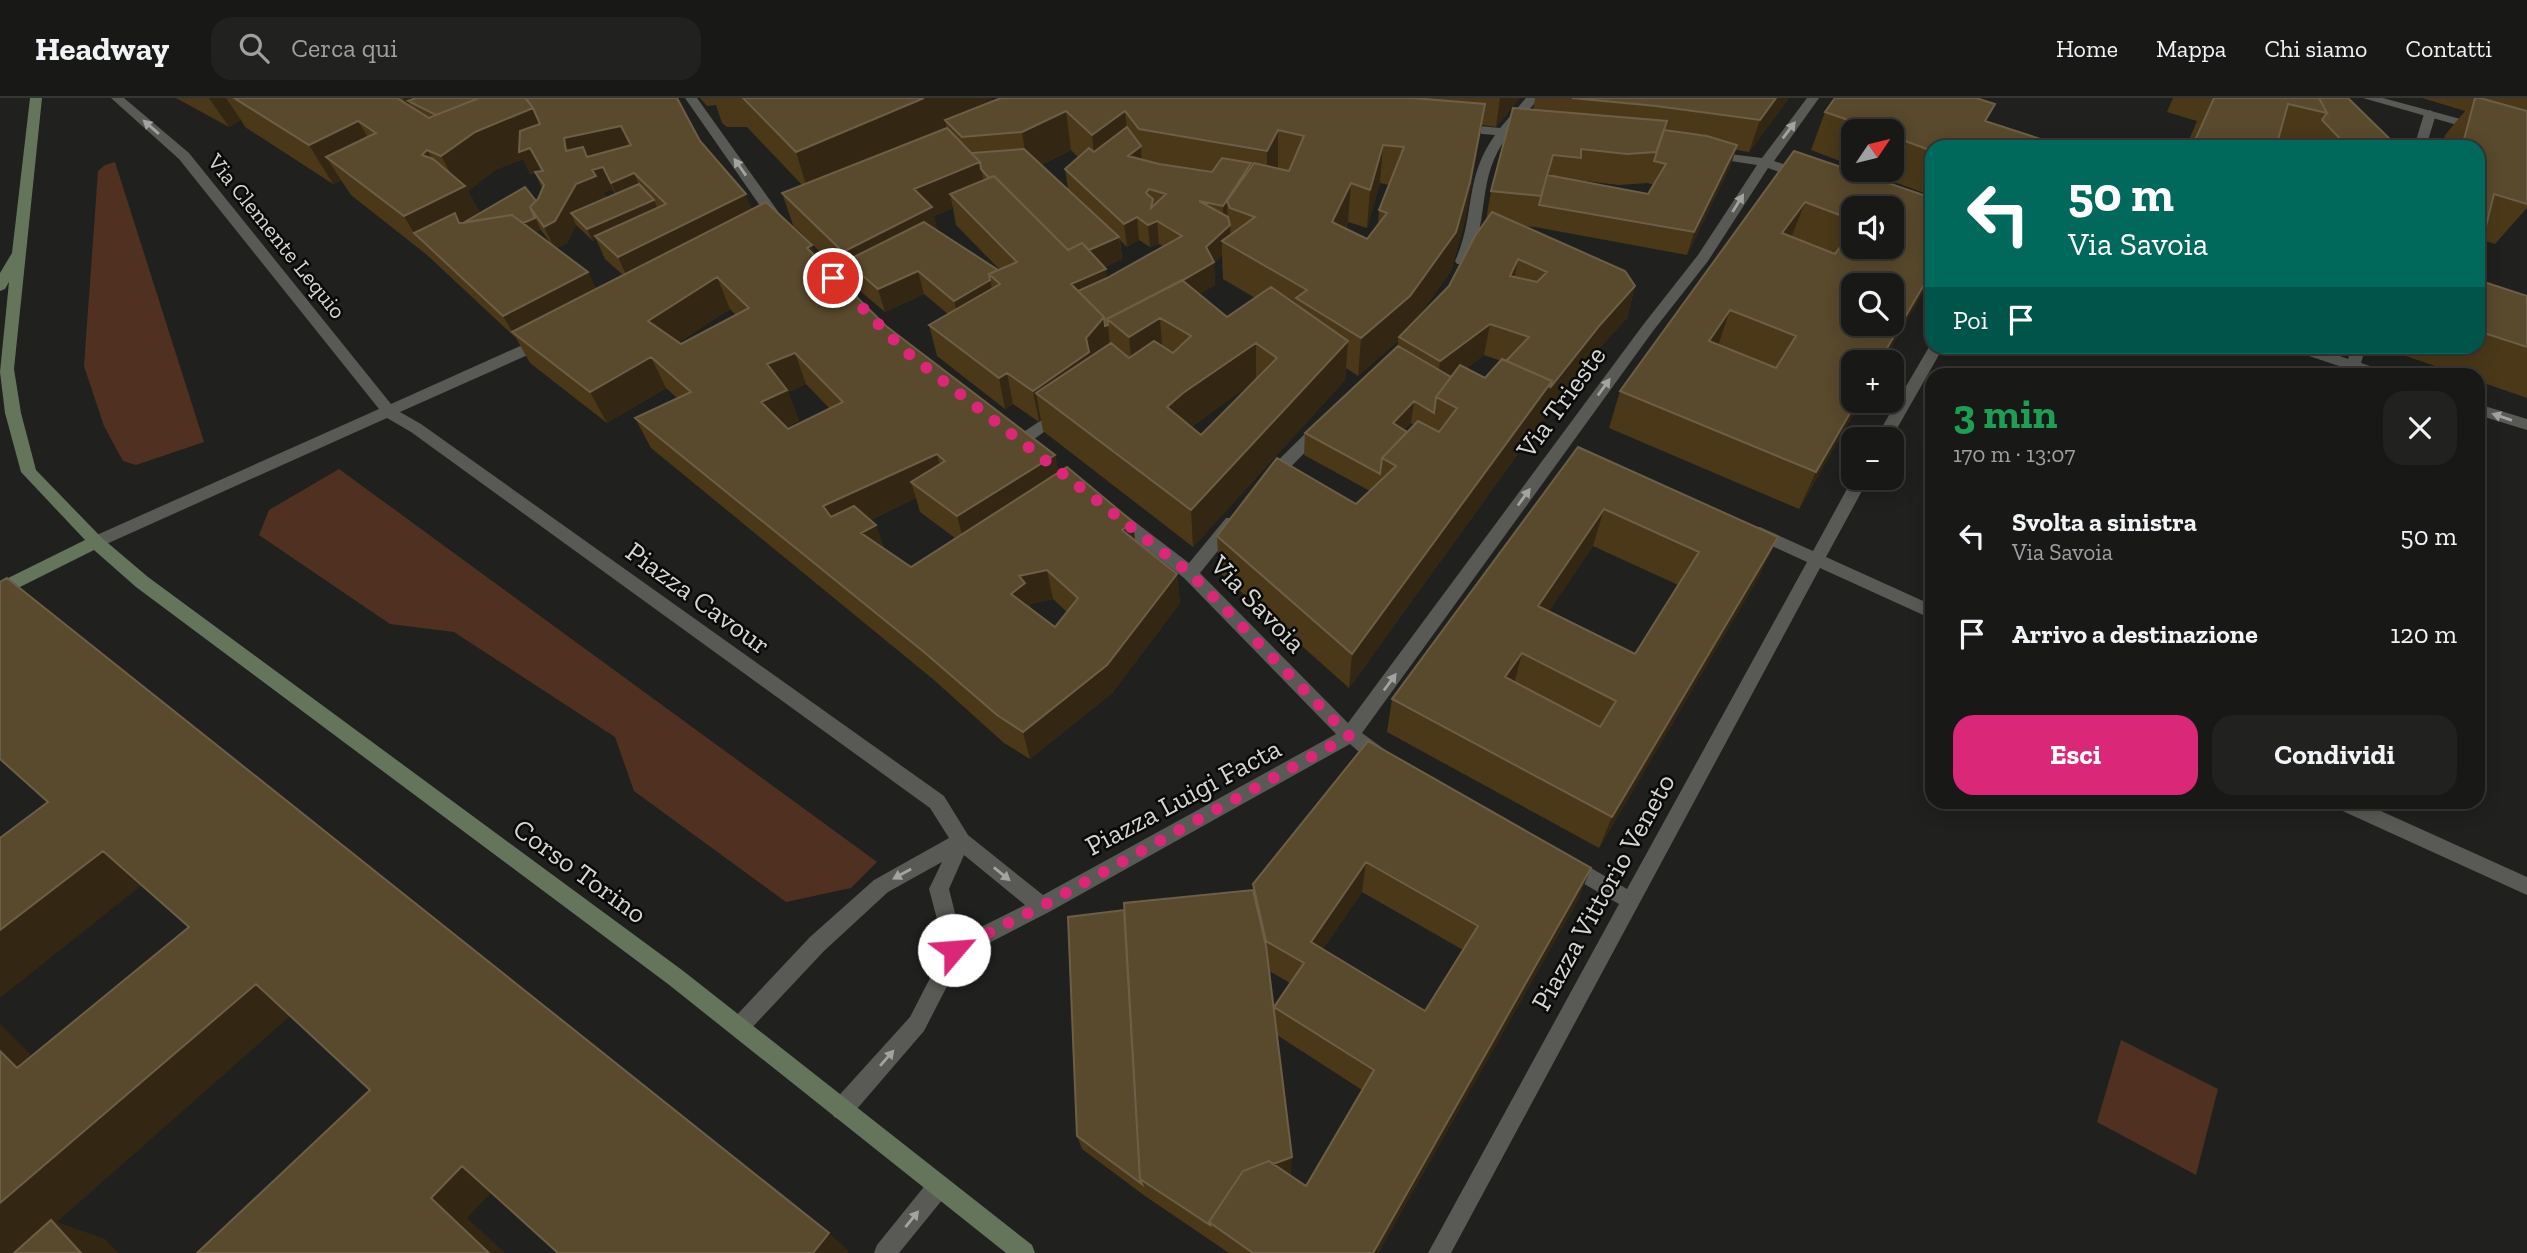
<!DOCTYPE html>
<html lang="it">
<head>
<meta charset="utf-8">
<style>
	:root { --surface:#181816; --page:#21211f; --text:#f1f3f6; --muted:#9fa0a1; --line:#363735; --accent:#db2777 }
	body { margin:0; font-family:"Zilla Slab",serif; background:var(--page); color:var(--text); height:100vh; display:flex; flex-direction:column; font-size:26px; white-space:nowrap }
	* { box-sizing:border-box; margin:0 }
	p { font-size:23px; color:var(--muted) }
	.icon { flex:none; width:38px; height:38px; fill:none; stroke:currentColor; stroke-width:2; stroke-linecap:round; stroke-linejoin:round }
	.map { position:relative; flex:1; overflow:hidden }
	.sheet { position:absolute; left:1925px; top:270px; width:560px; height:441px; display:flex; flex-direction:column; background:var(--surface); border-radius:21px; box-shadow:0 4px 18px #0003,0 0 0 2px var(--line) }
	.sheet>* { flex:none }
	.hud { position:absolute; left:1925px; top:42px; width:560px; height:214px; border-radius:21px; box-shadow:0 4px 18px #0003,0 0 0 2px var(--line); background:#00695c; color:#fff; overflow:hidden }
	.needle { width:46px; rotate:55deg }
	.fabs { position:absolute; left:1841px; top:21px; display:grid; gap:14px }
	.fabs a { display:grid; place-items:center; width:63px; height:63px; border-radius:14px; background:var(--surface); box-shadow:0 4px 18px #0003,0 0 0 2px var(--line); font-size:35px }
	.pin { position:absolute; display:grid; place-items:center; width:60px; height:60px; color:#fff; margin:-30px; border:4px solid #fff; border-radius:50%; box-shadow:0 2px 7px #0007 }
	.me { position:absolute; width:77px; margin:-38px; rotate:63deg; stroke-linejoin:round; filter:drop-shadow(0 0 5px #0008) }
	.turn { display:flex; align-items:center; gap:24px; height:147px; padding:0 28px; font-size:32px }
	.turn .icon { width:91px; height:91px; stroke-width:2.5 }
	.turn b { display:block; font-size:49px; line-height:60px }
	.then { display:flex; align-items:center; height:66px; padding:0 28px; background:#0003; gap:14px; font-size:26px }
	.round { display:grid; place-items:center; flex:none; width:74px; height:74px; border-radius:21px; background:var(--page) }
	.overview { display:flex; align-items:center; justify-content:space-between; height:119px; padding:0 28px }
	h1 { font-size:42px; font-weight:700; line-height:52px; color:#1e9e55 }
	.action { display:flex; gap:14px; margin-top:auto; padding:14px 28px }
	.action a { flex:1; height:80px; border-radius:21px; background:var(--accent); color:#fff; font-size:28px; font-weight:700; line-height:80px; text-align:center }
	.action a+a { background:var(--page); color:var(--text) }
	ul { padding:0; list-style:none }
	li { display:flex; align-items:center; gap:21px; height:98px; padding:0 28px }
	li div { flex:1 }
	li b { display:block; font-size:26px }
	li em { font-style:normal }
	header { display:flex; align-items:center; gap:42px; box-sizing:border-box; height:98px; padding:0 35px; background:var(--surface); border-bottom:2px solid var(--line) }
	header strong { font-size:33px }
	nav { display:flex; gap:38px; margin-inline-start:auto; font-size:24px }
	.search { width:490px; height:63px; background:var(--page); display:flex; align-items:center; gap:18px; box-sizing:border-box; padding:0 24px; border-radius:21px; color:var(--muted); font-size:26px }
	.map>svg:first-child { display:block }
</style>
</head>
<body>
<header>
<strong>Headway</strong>
<div class="search"><svg class="icon" aria-label="search" viewBox="0 0 24 24"><circle cx="10" cy="10" r="6"/><path d="M15 15l6 6"/></svg>Cerca qui</div>
<nav><a>Home</a><a>Mappa</a><a>Chi siamo</a><a>Contatti</a></nav>
</header>
<div class="map">
<svg width="2527" height="1155" viewBox="0 0 2527 1155">
	<rect width="100%" height="100%" fill="#20201e"/>
	<!-- green -->
	<path fill="#503121" d="M115 64 204 344 136 367 123 363 104 328 84 268 98 73 105 67Z
		M339 371 877 764 851 790 786 804 634 693 615 639 454 534 390 526 259 437 269 412Z
		M2121 942 2218 991 2196 1077 2097 1024Z"/>
	<g fill="none" stroke-linecap="round" stroke-linejoin="round">
		<!-- lane -->
		<path fill="#595955" fill-rule="evenodd" d="M2363 0H2383L2527 39V47Z"/>
		<!-- street -->
		<path fill="#595955" fill-rule="evenodd" d="M111 0H124L189 55 391 306 538 240H548L550 244 548 248 400 314 421 326 944 698 968 737 1043 797 1336 636 1184 480 1110 422 1108 418 1110 414H1122L1189 465 1226 420H1238L1240 424 1238 428 1200 475 1348 625 1643 227 1698 157 1757 67 1705 59V53L1762 60 1807 0H1819L1774 63 1807 74V80H1797L1768 70 1708 163 1653 233 1362 635 1388 654 1391 660 1388 666C1374 670 1361 655 1350 646L1049 814 962 859 924 933 850 1019 842 1022 834 1019 831 1011 834 1003 910 919 945 851 929 791 942 764 888 794 824 853 746 936 739 939 732 936 729 929 732 922 810 839 874 782 949 740 930 710 411 334 387 320 102 448H90L88 444 90 440 379 311 179 61ZM964 757 1025 807 961 839 949 791Z
			M685 0H697L782 119V125H772Z
			M1526 0H1539L1512 32 1529 33 1535 37 1529 41 1507 39C1475 81 1491 124 1467 166H1457L1455 163C1476 117 1463 82 1495 37L1459 34 1453 30 1459 26 1500 30Z
			M2430 12 2436 16 2426 49H2414L2424 16Z
			M1932 244V248H1944L1891 341H1875Z
			M2289 248H2313L2348 261 2352 248H2366L2361 265 2382 272 2384 276H2363L2291 252Z
			M2478 306 2527 321V332L2478 317Z
			M1061 309 1066 310 1069 314 1066 318 1026 347H1016L1013 343 1016 339Z
			M1321 324 1329 329 1326 333 1275 385H1263L1261 381 1263 377 1316 325Z
			M1853 380H1869L1826 459 1932 507V521L1820 470 1451 1155H1428L1619 806 1560 772 1557 766 1560 760 1567 757 1574 760 1627 791 1807 464 1748 437 1746 433 1748 429H1760L1813 453Z
			M2334 704H2361L2527 779V797L2336 710Z
			M939 1077 947 1080 950 1088 947 1096 899 1155H874L877 1147 931 1080Z"/>
		<!-- secondary -->
		<path fill="#65755b" fill-rule="evenodd" d="M30 0H42L14 271 21 315 36 372 102 440 148 479 682 872 1032 1147 1035 1155H1006L668 886 136 489 94 452 0 499V484L85 442 21 374 5 315 0 274 9 184 5 191 0 193V175L12 155Z"/>
	</g>
	<!-- wall -->
	<path fill="#4a3819" fill-rule="evenodd" d="M176 0H677L700 43 752 111 812 147 816 158 886 228 1055 357 1058 374 1133 424 1135 442 1177 476 1180 505 1112 595 1030 661 1004 645 934 582 651 350 635 320 677 300 666 290 607 325 530 265 516 240 427 157 351 97 341 82 333 86 245 29 241 22 229 29ZM523 61 530 76 535 75 542 90 538 101 536 103 480 115 468 93 495 72ZM613 92 615 96 606 100 604 94ZM576 127 593 143 596 141 605 161 623 177 596 191 588 174 556 150 567 145ZM541 132 552 147 535 134ZM730 211 736 217 681 246 679 244ZM806 286 830 311 788 331 786 329 799 323 788 294ZM916 400 920 414 955 440 911 469 884 450 876 427 870 422ZM1053 501 1067 514 1055 529 1031 511 1030 506Z
		M700 0H991L992 4 1001 0H1520L1496 29 1482 27 1465 122 1451 173 1418 219 1449 188 1486 122 1491 93 1533 12 1535 0H1789L1749 54 1736 52 1730 69 1687 157 1535 129 1523 128 1635 188 1627 220 1592 258 1543 321 1349 590 1219 474 1217 438 1356 406 1370 393 1304 357 1305 335 1398 248V243L1358 278 1346 270 1345 282 1193 449 1043 333 1041 322 1039 324 1013 306 1005 311 937 258 929 227 948 216 924 196 885 214 852 186 793 127 782 95 802 87 747 29H727L722 25 716 7 707 8ZM1071 52 1078 59 1065 71 1068 91 1041 67ZM1576 82 1619 87 1648 85 1654 87 1648 96ZM1380 85 1389 87 1379 112 1378 126 1367 141 1346 130 1348 124 1367 130ZM953 110 956 127 1000 172H998L937 132 934 118ZM1120 142 1127 149 1139 142 1150 149 1159 146 1163 148 1107 180 1105 169 1122 161ZM1222 157 1223 181 1255 200 1227 219 1199 196 1215 187 1214 165ZM1484 257 1501 263 1485 280 1467 270ZM1251 286 1201 337 1191 329ZM1411 325 1414 327 1407 334 1404 332Z
		M2173 0H2348L2398 49H2186L2197 23 2167 14Z
		M2422 0H2527V110L2495 146 2483 142 2478 49H2442L2445 37 2465 13Z
		M1825 14 1987 24 1932 49V98L1862 72H1892V33H1853V68L1811 52Z
		M1794 53 1932 179 1883 264H1853V303H1861L1799 411 1609 330 1620 293ZM1853 110 1892 149H1853Z
		M2478 182 2527 198V300L2478 283V276H2459L2385 251 2386 248H2478Z
		M1578 349 1761 475 1599 750 1387 634 1392 601ZM1593 448 1678 487 1635 556 1549 513Z
		M1368 643 1579 800 1378 1155H1229L1145 1098 1082 1051 1077 1038 1124 812 1253 792V786ZM1362 794 1463 852 1425 913 1323 851ZM1269 873 1290 885 1274 909V916ZM1277 937 1362 992 1306 1088 1289 1077 1291 1076Z"/>
	<!-- shaded-wall -->
	<path fill="#332713" d="M209 0H226L241 22 229 29Z
		M404 0H466L408 3 418 22 415 23 403 1Z
		M498 0H576L530 50 541 73 530 76 523 61 495 72 468 93 486 127 535 120 541 132 524 139 414 135 404 118 460 91 441 58Z
		M924 0H991L993 12 945 22 947 32 808 93 796 54Z
		M1500 0H1520L1496 29Z
		M1776 0H1789L1749 54 1760 22Z
		M1485 6 1479 45 1465 122 1451 173 1406 236 1399 239 1398 243 1358 278 1361 240Z
		M1066 13 1071 52 1028 73 1022 34Z
		M1125 13 1129 51 1096 76 1092 37Z
		M358 23 381 61 326 59 341 82 333 86 309 47Z
		M621 28 630 50 603 69 613 92 604 94 607 101 586 108 578 123 571 115 576 127 567 145 555 151 544 129 566 53 564 40Z
		M1278 32V71L1267 91V53Z
		M1383 47 1380 85 1367 130 1370 92Z
		M1737 47 1730 69 1687 157 1694 134Z
		M1141 48 1142 70 1128 58Z
		M427 52 449 91 422 57Z
		M980 64 986 96H950L953 110 934 118 939 141 846 163 843 154 914 91Z
		M1251 65V88L1227 103 1228 124 1223 130V108Z
		M634 75 644 98 621 107 611 85Z
		M1351 85 1348 124 1330 162 1332 124Z
		M746 96 754 119 628 181 618 159Z
		M1153 101 1154 125 1157 123 1159 146 1150 149 1148 127Z
		M654 102 659 114 595 138 596 141 593 143 587 131Z
		M1805 104 1790 143 1782 135Z
		M1137 119 1139 142 1127 149 1124 126Z
		M1230 127 1231 148 1222 143V157L1214 165 1215 187 1128 238 1206 149Z
		M1119 139 1122 161 1072 184 1069 161Z
		M812 147 823 179 807 150Z
		M1518 161 1512 192 1510 178Z
		M1106 171 1110 202 1072 195 1071 186Z
		M918 173 924 196 885 214 878 191Z
		M1932 173V179L1883 264H1879Z
		M588 174 599 196 512 234 516 240 503 218Z
		M717 179 730 211 663 254 648 223Z
		M990 182 995 205 960 225 954 203Z
		M1635 188 1627 220 1592 258 1543 321 1550 290 1600 227Z
		M1730 212 1717 251 1709 243Z
		M1104 219 1108 250 1036 295 1041 322 1039 324 1033 293 1086 240Z
		M1160 220 1163 259 1133 277 1129 239Z
		M1490 226 1484 257 1436 294 1440 263Z
		M1108 227 1110 249 1108 250 1105 228Z
		M1348 243 1345 282 1193 449 1191 412Z
		M1256 245V283L1186 332 1167 309 1183 295Z
		M795 255 806 286 788 294 799 323 773 334 761 304 767 266Z
		M651 259 666 290 607 325 590 294Z
		M1007 275 1013 306 1005 311 999 280Z
		M1552 283 1543 321 1349 590 1352 556Z
		M1414 303 1411 325 1390 347 1393 325Z
		M1857 303H1861L1799 411 1816 374Z
		M937 356 945 387 911 384 916 400 835 438 823 408Z
		M1055 357 1061 387 965 448 957 418Z
		M1604 411 1593 448 1529 543 1538 508Z
		M1133 424 1136 454 1122 432Z
		M876 427 886 456 861 435Z
		M1778 439 1761 475 1599 750 1612 719Z
		M1047 472 1053 501 1030 506 1032 514 1011 496 1019 478Z
		M1177 476 1180 505 1112 595 1030 661 1023 634Z
		M1522 555 1513 590 1505 579Z
		M103 753 147 783 0 900V832Z
		M1366 764 1362 794 1309 872 1311 844Z
		M1591 770 1579 800 1378 1155H1373Z
		M256 886 297 912 57 1124 105 1141 118 1155H0V1105Z
		M0 926 69 995 17 970 0 953Z
		M1292 1059 1291 1076 1244 1093 1243 1077Z
		M462 1068 497 1089 467 1120 505 1155H489L431 1100Z
		M829 1135 849 1153 847 1155H813Z"/>
	<!-- building -->
	<path fill="#59492d" stroke="#6d5f47" stroke-width="2" fill-rule="evenodd" d="M234 0H397L429 20 479 0H526L533 10 475 34 441 58 427 52 422 57 433 61 465 88 404 118 326 59 376 35 358 23 309 47Z
		M416 0H479L436 17 408 3Z
		M529 0H677L700 43 746 96 618 159 595 138 666 106 634 75 611 85 603 69 592 72 596 78 576 86 555 123 544 129 530 109 538 101 544 87 535 74 543 73 530 50 519 54 520 33 540 26 533 10 526 1ZM621 28 631 47 587 59 583 49 566 53 564 40Z
		M743 0H924L796 54Z
		M1001 0H1413L1485 6 1470 84 1456 134 1410 198 1361 240 1296 200 1307 192 1222 143 1255 119 1230 110 1227 103 1254 65 1289 73 1304 38 1278 32 1267 53 1139 31 1125 13 1092 37 1066 13 1022 34 962 39 945 22ZM1383 47 1404 49 1379 112 1387 115 1367 141 1332 124 1351 85 1370 92Z
		M1572 0H1776L1760 22 1656 8Z
		M1835 0H1976L1995 6 1985 23 2065 49H1932V53L1892 38V33H1879L1825 14Z
		M2214 0H2319L2327 15 2288 6 2276 49H2192Z
		M2319 0H2348L2398 49H2348L2322 22 2327 15Z
		M2475 0H2480L2527 13V106L2494 96 2478 160V49H2462Z
		M1513 10 1667 23 1656 54 1627 56 1581 51V60L1553 57 1541 98 1491 93Z
		M1127 29 1141 48 1128 58 1159 66 1212 74 1222 60 1251 65 1223 108 1199 103 1228 119 1230 127 1206 149 1214 164 1183 182 1107 221 1108 227 1105 228 1104 219 1078 193 1107 180 1182 138 1157 123 1148 127 1137 119 1124 126 1065 71 1089 50 1094 54ZM1149 91 1166 96 1151 110 1153 101 1146 95Z
		M947 30 980 64 914 91 932 109 843 154 782 95Z
		M1664 32 1707 38 1737 47 1694 134 1539 107 1547 77 1648 96 1666 66 1654 63Z
		M1024 51 1119 139 1089 152 1082 145 1068 152 994 78 989 80 981 71 980 64 971 55Z
		M1794 53 1932 100V173L1879 264H1853V303H1857L1816 374 1620 293ZM1805 104 1853 122V110H1892V149H1853V131L1835 156 1782 135ZM1853 187H1892V226H1853ZM1730 212 1796 238 1776 270 1709 243Z
		M994 78 1068 152 1082 145 1106 171 1071 186 1104 219 1086 240 1089 254 1033 293 1007 275 999 280 929 227 1000 186 989 176 1017 164 950 96Z
		M639 86 654 102 587 131 571 115Z
		M525 89 536 103 530 109 535 120 523 125 512 117 463 125Z
		M766 104 812 147 807 150 886 228 1055 357 957 418 911 384 945 363 937 356 823 408 831 419 854 408 876 427 861 435 911 469 1067 369 1133 424 1122 432 1177 476 1107 567 1023 634 997 617 924 554 635 320 691 294 651 259 590 294 512 234ZM717 179 749 210 681 246 648 223ZM795 255 843 304 788 331 761 304 787 292 767 266ZM1047 472 1078 500 1055 529 1011 496 1025 485 1019 478Z
		M1492 114 1625 173 1635 188 1600 227 1550 290 1552 283 1506 263 1529 239 1490 226 1440 263 1399 239 1449 188 1475 138ZM1518 161 1547 174 1537 184 1510 178Z
		M455 115 459 125 512 117 588 174 503 218 414 135Z
		M924 124 998 172 989 176 990 182 954 203 918 173 878 191 846 163Z
		M1182 182 1227 219 1271 189 1348 243 1191 412 1036 295 1111 245 1129 260 1154 243 1173 255 1191 238 1160 220 1129 239 1107 221ZM1256 245 1277 260 1201 337 1167 309 1183 295Z
		M2478 182 2527 198V249L2478 233Z
		M1398 248 1451 279 1436 299 1434 315 1414 303 1393 325 1407 334 1382 360 1380 376 1305 335Z
		M1502 261 1552 283 1352 556 1217 438 1277 360 1356 406 1396 368 1382 360 1418 323 1439 334 1457 310 1436 299 1460 267 1485 280Z
		M1578 349 1778 439 1612 719 1392 601ZM1604 411 1699 454 1635 556 1538 508ZM1522 555 1616 603 1600 629 1505 579Z
		M7 480 829 1135 813 1155H558L462 1068 431 1100 489 1155H197L370 992 256 886 0 1105V953L17 970 189 829 103 753 0 832V740L48 704 0 661V484Z
		M1368 643 1591 770 1373 1155H1253L1209 1124 1243 1073 1269 1063 1306 1088 1374 972 1274 909 1304 865 1266 843 1253 786ZM1366 764 1478 828 1425 913 1311 844Z
		M1253 792 1266 848 1292 1059 1273 1066 1269 1063 1243 1073 1209 1124 1210 1127 1140 1081 1124 805Z
		M1124 812 1140 1081 1142 1086 1077 1038 1068 819Z
		M51 1122 81 1155H14Z"/>
	<!-- one-way arrows -->
	<defs><path id="oneway-solid" d="M-6-.8H1V-3.2L6.5 0L1 3.2V.8H-6Z" transform="scale(1.75)"/></defs>
	<g fill="#a3a3a1">
		<use href="#oneway-solid" transform="translate(151 29) rotate(-139)"/>
		<use href="#oneway-solid" transform="translate(1789 32) rotate(-53)"/>
		<use href="#oneway-solid" transform="translate(740 69) rotate(-125)"/>
		<use href="#oneway-solid" transform="translate(1738 105) rotate(-58)"/>
		<use href="#oneway-solid" transform="translate(1604 289) rotate(-54)"/>
		<use href="#oneway-solid" transform="translate(2502 319) rotate(-161)"/>
		<use href="#oneway-solid" transform="translate(1524 399) rotate(-54)"/>
		<use href="#oneway-solid" transform="translate(1390 584) rotate(-54)"/>
		<use href="#oneway-solid" transform="translate(902 776) rotate(151)"/>
		<use href="#oneway-solid" transform="translate(1002 776) rotate(39)"/>
		<use href="#oneway-solid" transform="translate(887 960) rotate(-49)"/>
		<use href="#oneway-solid" transform="translate(912 1121) rotate(-51)"/>
	</g>
	<g fill="none" stroke-linecap="round" stroke-linejoin="round">
		<!-- route -->
		<path stroke="#db2777" stroke-width="12" stroke-dasharray="0 21.6" d="M833 180 905 253 1190 475 1349 638 1042 808 954 852"/>
	</g>
	<g text-anchor="middle" dominant-baseline="central" stroke-width="5" stroke-linejoin="round" paint-order="stroke">
		<!-- far-street labels -->
		<g font-size="23" fill="#d5d5d3" stroke="#0a0a09">
			<text transform="translate(277 138) rotate(51)">Via Clemente Lequio</text>
		</g>
		<!-- street labels -->
		<g font-size="28" fill="#d5d5d3" stroke="#0a0a09">
			<text transform="translate(1561 304) rotate(-54)">Via Trieste</text>
			<text transform="translate(698 500) rotate(36)">Piazza Cavour</text>
			<text transform="translate(1258 506) rotate(46)">Via Savoia</text>
			<text transform="translate(1183 699) rotate(-28)">Piazza Luigi Facta</text>
			<text transform="translate(580 773) rotate(36)">Corso Torino</text>
			<text transform="translate(1603 794) rotate(-61)">Piazza Vittorio Veneto</text>
		</g>
	</g>
</svg>
<div class="fabs">
<a><svg class="needle" viewBox="-14 -14 28 28"><path d="M0-13l5 13h-10z" fill="#e53935"/><path d="M0 13l5-13h-10z" fill="#9fa0a1"/></svg></a>
<a><svg class="icon" aria-label="sound" viewBox="0 0 24 24"><path d="M4 9h4l5-4v14l-5-4H4zM17 9q2 3 0 6"/></svg></a>
<a><svg class="icon" aria-label="search" viewBox="0 0 24 24"><circle cx="10" cy="10" r="6"/><path d="M15 15l6 6"/></svg></a>
<a>+</a>
<a>−</a>
</div>
<div class="pin" style="left:833px;top:180px;background:#d93025"><svg class="icon" aria-label="arrive" viewBox="0 0 24 24"><path d="M6 21V4h12l-3 4 3 4H6"/></svg></div>
<svg class="me" style="left:954px;top:852px" viewBox="-20 -20 40 40"><circle r="19" fill="#fff"/><path d="M0-13L10 11 0 6-10 11z" fill="#db2777"/></svg>
<div class="hud">
<div class="turn"><svg class="icon" aria-label="left" viewBox="0 0 24 24"><path d="M17 20v-9H6M10 6l-5 5 5 5"/></svg><div><b>50 m</b>Via Savoia</div></div>
<div class="then">Poi<svg class="icon" aria-label="arrive" viewBox="0 0 24 24"><path d="M6 21V4h12l-3 4 3 4H6"/></svg></div>
</div>
<section class="sheet">
<div class="overview"><div><h1>3 min</h1><p>170 m · 13:07</p></div><a class="round"><svg class="icon" aria-label="close" viewBox="0 0 24 24"><path d="M6 6l12 12M18 6L6 18"/></svg></a></div>
<ul>
<li><svg class="icon" aria-label="left" viewBox="0 0 24 24"><path d="M17 20v-9H6M10 6l-5 5 5 5"/></svg><div><b>Svolta a sinistra</b><p>Via Savoia</p></div><em>50 m</em></li>
<li><svg class="icon" aria-label="arrive" viewBox="0 0 24 24"><path d="M6 21V4h12l-3 4 3 4H6"/></svg><div><b>Arrivo a destinazione</b></div><em>120 m</em></li>
</ul>
<div class="action"><a>Esci</a><a>Condividi</a></div>
</section>
</div>
</body>
</html>
